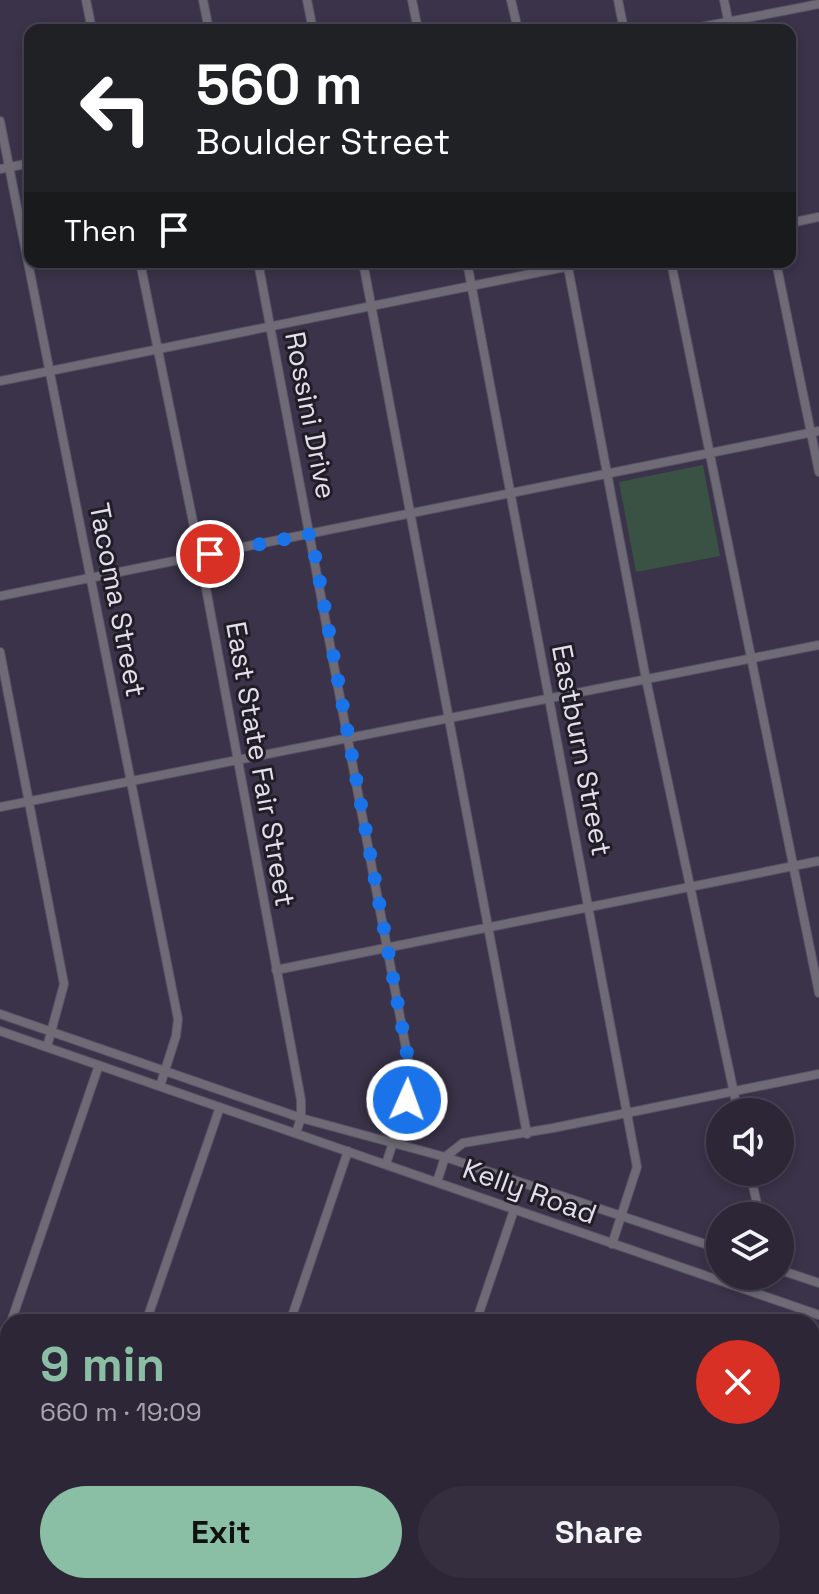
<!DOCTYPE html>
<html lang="en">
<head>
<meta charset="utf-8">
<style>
	:root { --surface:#2c2637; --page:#342e3f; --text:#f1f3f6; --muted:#a6a5ad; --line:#484352; --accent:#8abfa5 }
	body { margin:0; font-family:"Space Grotesk",sans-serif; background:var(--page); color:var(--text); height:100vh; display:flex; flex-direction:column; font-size:30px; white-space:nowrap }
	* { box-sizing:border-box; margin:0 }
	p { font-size:26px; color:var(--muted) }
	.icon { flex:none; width:44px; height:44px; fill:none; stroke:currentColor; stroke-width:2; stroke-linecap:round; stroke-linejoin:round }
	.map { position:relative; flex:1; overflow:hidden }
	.panel { position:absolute; left:0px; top:1314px; width:820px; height:280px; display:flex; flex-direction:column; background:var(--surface); border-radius:24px 24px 0 0; box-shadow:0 4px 12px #0003,0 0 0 2px var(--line) }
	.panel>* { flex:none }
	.guide { position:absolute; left:24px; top:24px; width:772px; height:244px; border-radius:16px; box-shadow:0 4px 12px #0003,0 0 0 2px var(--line); background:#202124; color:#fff; overflow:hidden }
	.tools { position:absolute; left:706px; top:1098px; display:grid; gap:16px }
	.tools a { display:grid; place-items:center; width:88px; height:88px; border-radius:50%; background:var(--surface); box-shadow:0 4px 12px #0003,0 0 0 2px var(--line); font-size:40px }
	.pin { position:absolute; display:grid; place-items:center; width:68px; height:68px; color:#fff; margin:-34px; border:4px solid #fff; border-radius:50%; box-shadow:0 2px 8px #0007 }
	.me { position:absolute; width:88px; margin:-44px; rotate:2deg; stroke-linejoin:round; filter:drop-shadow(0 0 6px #0008) }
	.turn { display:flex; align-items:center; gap:28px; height:168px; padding:0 40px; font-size:36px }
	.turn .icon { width:104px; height:104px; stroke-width:2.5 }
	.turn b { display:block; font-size:56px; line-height:68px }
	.then { display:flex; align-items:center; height:76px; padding:0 40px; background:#0003; gap:16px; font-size:30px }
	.round { display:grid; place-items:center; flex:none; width:84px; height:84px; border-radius:42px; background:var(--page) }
	.overview { display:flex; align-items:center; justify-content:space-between; height:136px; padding:0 40px }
	h1 { font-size:48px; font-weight:800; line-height:60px; color:var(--accent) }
	.primary-button { display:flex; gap:16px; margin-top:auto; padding:16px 40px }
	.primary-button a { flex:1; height:92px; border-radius:48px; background:var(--accent); color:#111; font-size:32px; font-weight:800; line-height:92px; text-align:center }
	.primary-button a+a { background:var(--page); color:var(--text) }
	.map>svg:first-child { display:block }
</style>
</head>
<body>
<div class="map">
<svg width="819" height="1594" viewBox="0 0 819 1594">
	<rect width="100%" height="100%" fill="#3a3349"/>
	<!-- green -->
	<path fill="#3a5244" d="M703 465 720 556 636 572 619 482Z"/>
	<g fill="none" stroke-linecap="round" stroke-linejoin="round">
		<!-- minor casing -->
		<g stroke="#585266" stroke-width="10">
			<path id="minor" d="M86 0 92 30
				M203 0 209 30
				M307 0 313 30
				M412 0 418 30
				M511 0 518 30
				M618 0 624 30
				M724 0 730 30
				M686 30 819 4
				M0 121 178 1019 176 1036 160 1086
				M0 169 30 163
				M790 223 819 217
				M140 262 200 556 301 1100V1118L296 1133
				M258 262 411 1075V1087L386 1164
				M363 262 527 1134
				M467 262 637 1167 612 1244
				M567 262 646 679 738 1112
				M671 262 819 993
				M776 262 819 472
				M0 381 590 262
				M0 596 819 431
				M0 652 64 984 47 1047
				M0 807 819 645
				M276 970 819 861
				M0 1014 301 1118 445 1157 720 1249
				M0 1031 819 1315
				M750 1172 757 1204 755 1216
				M437 1182 445 1157 463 1143 553 1128 819 1074
				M780 1270 819 1283
				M11 1322 99 1065
				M146 1322 220 1107
				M290 1322 348 1151
				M476 1322 514 1210
				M0 1354 8 1331
				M812 1506 819 1485
				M54 1594 56 1586
				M198 1594 201 1586
				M384 1594 387 1586
				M782 1594 785 1586"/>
		</g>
		<!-- minor -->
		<use href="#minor" stroke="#6e6b76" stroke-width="8"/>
	</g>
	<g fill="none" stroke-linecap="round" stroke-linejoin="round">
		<!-- route -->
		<path stroke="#1a73e8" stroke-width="14" stroke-dasharray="0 25.2" d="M210 554 311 534 411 1075 407 1100"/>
	</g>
	<g text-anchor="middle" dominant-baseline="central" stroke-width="6" stroke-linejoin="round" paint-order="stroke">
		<!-- street labels -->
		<g font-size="28" fill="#e2deec" stroke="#201d27">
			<text transform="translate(311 415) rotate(79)">Rossini Drive</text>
			<text transform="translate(118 600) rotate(79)">Tacoma Street</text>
			<text transform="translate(582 750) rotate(79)">Eastburn Street</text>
			<text transform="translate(261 764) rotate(80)">East State Fair Street</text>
			<text transform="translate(530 1191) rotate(20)">Kelly Road</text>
		</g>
	</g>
</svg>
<div class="tools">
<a><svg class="icon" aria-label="sound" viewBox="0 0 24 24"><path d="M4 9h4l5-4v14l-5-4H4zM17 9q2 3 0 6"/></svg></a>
<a><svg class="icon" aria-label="layers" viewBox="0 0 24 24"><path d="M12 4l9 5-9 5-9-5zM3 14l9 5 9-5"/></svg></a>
</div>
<div class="pin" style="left:210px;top:554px;background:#d93025"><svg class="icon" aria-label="arrive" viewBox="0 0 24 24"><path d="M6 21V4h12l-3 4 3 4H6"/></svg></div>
<svg class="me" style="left:407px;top:1100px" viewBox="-20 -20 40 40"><circle r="17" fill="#1a73e8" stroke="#fff" stroke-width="3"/><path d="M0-11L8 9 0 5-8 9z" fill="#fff"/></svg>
<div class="guide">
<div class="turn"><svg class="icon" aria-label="left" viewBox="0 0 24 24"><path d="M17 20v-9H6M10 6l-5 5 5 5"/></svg><div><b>560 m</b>Boulder Street</div></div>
<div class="then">Then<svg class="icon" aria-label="arrive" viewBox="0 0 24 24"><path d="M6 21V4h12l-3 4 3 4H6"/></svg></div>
</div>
<section class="panel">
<div class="overview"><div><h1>9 min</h1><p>660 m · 19:09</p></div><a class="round" style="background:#d93025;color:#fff"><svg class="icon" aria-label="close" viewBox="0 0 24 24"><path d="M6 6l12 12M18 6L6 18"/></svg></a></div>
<div class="primary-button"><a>Exit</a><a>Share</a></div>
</section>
</div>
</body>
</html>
